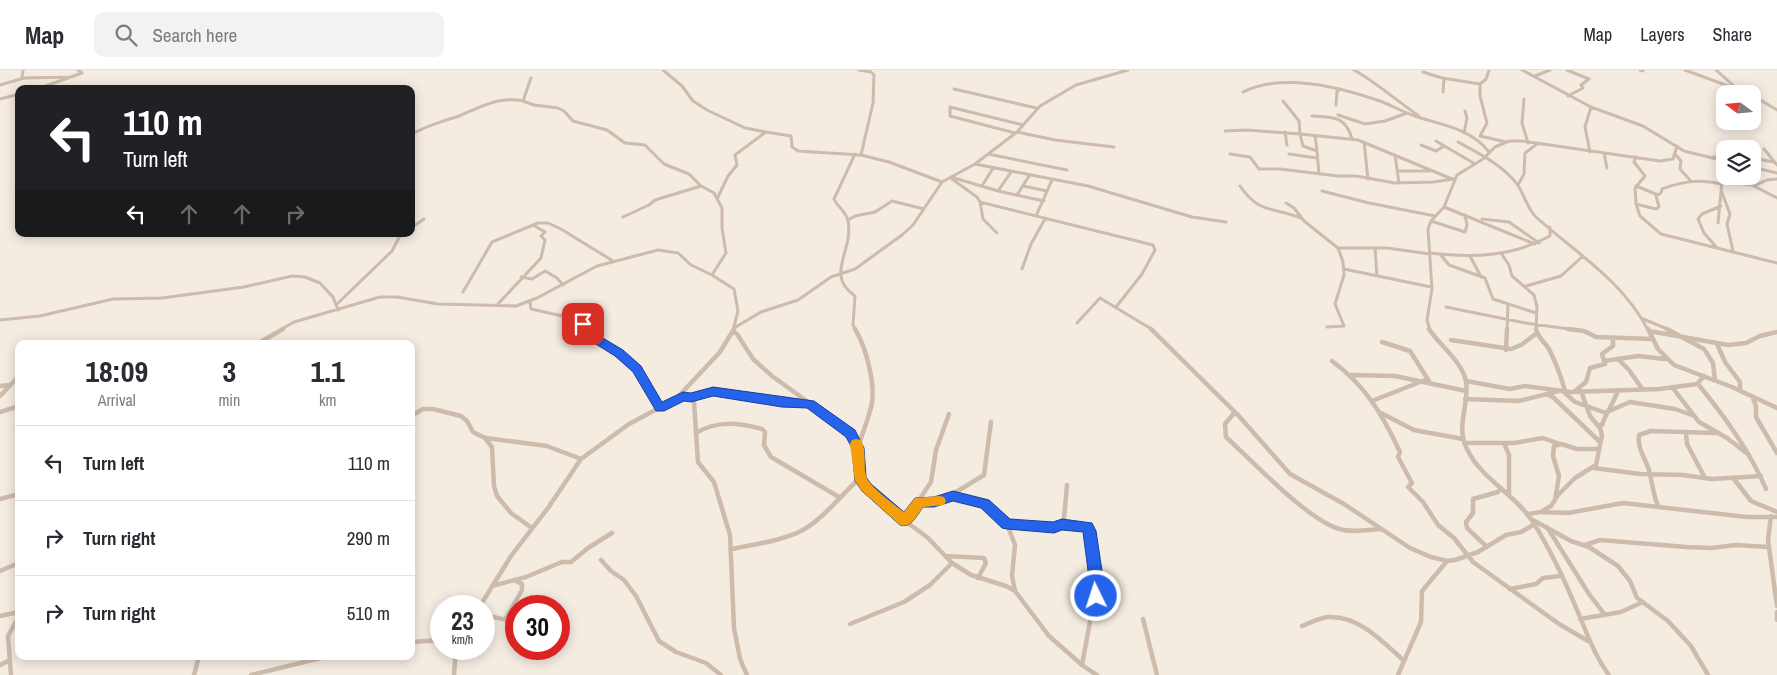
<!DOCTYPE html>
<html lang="en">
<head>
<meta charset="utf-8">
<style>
	:root { --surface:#fff; --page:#f2f2f3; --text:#2b2b33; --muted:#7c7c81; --line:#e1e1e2 }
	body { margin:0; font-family:"Archivo Narrow",sans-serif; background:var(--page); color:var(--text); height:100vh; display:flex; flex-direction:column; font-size:19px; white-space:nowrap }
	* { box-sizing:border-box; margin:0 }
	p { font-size:16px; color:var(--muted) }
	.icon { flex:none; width:28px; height:28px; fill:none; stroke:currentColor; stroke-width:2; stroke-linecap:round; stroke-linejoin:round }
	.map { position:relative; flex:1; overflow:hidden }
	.details { position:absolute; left:15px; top:270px; width:400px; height:320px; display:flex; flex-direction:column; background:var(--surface); border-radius:10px; box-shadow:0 2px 12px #0003 }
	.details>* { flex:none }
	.hud { position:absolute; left:15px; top:15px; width:400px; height:152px; border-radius:10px; box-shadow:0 2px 12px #0003; background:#202124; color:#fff; overflow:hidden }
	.needle { width:32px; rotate:286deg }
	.tools { position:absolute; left:1716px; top:15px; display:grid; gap:10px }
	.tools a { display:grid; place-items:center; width:45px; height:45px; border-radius:10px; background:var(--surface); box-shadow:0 2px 12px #0003; font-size:25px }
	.speed { position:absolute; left:430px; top:525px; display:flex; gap:10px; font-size:25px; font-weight:700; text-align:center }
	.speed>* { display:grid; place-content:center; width:65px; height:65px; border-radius:50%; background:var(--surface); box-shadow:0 2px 12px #0003; line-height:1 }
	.speed small { font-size:12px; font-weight:400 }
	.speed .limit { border:8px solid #d22; background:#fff; color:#111 }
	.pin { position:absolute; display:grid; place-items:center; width:42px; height:42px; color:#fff; margin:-21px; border-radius:10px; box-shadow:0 2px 8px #0006 }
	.me { position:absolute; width:55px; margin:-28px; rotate:356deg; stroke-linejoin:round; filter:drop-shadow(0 0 4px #0008) }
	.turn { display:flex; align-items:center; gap:18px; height:105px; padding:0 25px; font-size:22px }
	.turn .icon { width:65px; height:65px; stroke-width:2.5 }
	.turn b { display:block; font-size:35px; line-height:42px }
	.lanes { display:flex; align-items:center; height:48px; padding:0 25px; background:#0003; justify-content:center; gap:25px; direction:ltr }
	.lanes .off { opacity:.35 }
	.eta { display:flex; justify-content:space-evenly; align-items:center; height:85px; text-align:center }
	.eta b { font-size:30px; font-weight:700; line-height:35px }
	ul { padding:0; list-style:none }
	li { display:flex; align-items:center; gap:15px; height:75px; padding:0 25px; border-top:1px solid var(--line) }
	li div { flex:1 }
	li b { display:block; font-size:19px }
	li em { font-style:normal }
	header { display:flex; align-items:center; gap:30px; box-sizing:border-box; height:70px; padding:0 25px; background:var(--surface); border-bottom:1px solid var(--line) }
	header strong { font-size:24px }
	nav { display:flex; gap:28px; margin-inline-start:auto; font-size:18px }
	.search { width:350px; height:45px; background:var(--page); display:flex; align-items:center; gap:12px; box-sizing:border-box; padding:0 18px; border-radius:10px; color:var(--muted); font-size:19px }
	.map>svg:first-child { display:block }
</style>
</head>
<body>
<header>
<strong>Map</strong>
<div class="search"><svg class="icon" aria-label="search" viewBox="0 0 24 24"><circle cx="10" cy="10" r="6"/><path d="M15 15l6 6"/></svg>Search here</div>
<nav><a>Map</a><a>Layers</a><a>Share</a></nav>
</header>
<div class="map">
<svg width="1777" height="605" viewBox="0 0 1777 605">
	<rect width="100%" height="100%" fill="#f4ebe1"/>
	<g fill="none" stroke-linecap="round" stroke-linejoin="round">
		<!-- street-far1 -->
		<path stroke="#cdbbac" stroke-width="3" d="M663 0 682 16 693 31 707 40 745 58 766 62
			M859 0 871 2 874 5 873 33 861 85 889 92 942 112
			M1354 0C1377 13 1397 31 1419 46
			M1489 0 1486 9 1480 14V26L1487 53 1480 66 1506 72
			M1522 0 1591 37 1643 56 1684 81 1725 91
			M1567 0 1589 9 1581 15 1583 18 1568 26
			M1640 0 1643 1
			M1685 0 1750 24
			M1716 0 1735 17
			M1423 2 1442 8 1480 14
			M1535 6 1550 0
			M22 8 23 0
			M531 8 523 31 534 35 558 38 564 41 573 51 607 60 625 73 645 75 664 94 689 104 701 116 714 123 722 138V158L726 183 712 205
			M0 15 24 8 72 7
			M37 19 82 3 78 0
			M954 19 1036 38
			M1243 22C1283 2 1340 17 1380 31 1391 35 1401 41 1412 45 1439 55 1470 57 1489 82
			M1443 22 1444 8
			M1752 25 1777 40
			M0 29 19 24
			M1524 29 1522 53 1528 73
			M1283 31 1299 51 1300 64 1358 70 1452 109
			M1336 35 1337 21 1339 20
			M1338 45 1365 54 1385 51 1407 43
			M1312 46C1333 47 1346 46 1352 69
			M1225 61 1247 60 1300 64 1303 76 1317 81 1319 104
			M1017 62 1055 70 1114 77
			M1285 62 1287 75
			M1015 63 950 46V37L1023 55
			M1464 63 1467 48 1465 41
			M411 65C426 55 442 52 459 46 481 37 498 26 523 31
			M1315 66 1317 81
			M1436 71 1475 94
			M1364 72 1368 109
			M1458 72C1478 83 1503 95 1517 114 1524 124 1527 138 1536 147 1576 183 1623 211 1648 260
			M1421 75 1436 81 1444 76
			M1764 79 1777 95
			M1590 82 1585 57 1591 37
			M1604 83 1607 98
			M855 84 834 129C838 138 846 141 848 151 854 181 824 205 855 226L853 255 856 260
			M988 84 1067 100
			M1230 84 1250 87 1259 99H1280L1338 106H1356L1395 113 1433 112 1454 109
			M1289 84 1317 88
			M1395 85 1399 113
			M1676 85 1681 91 1680 99 1690 110
			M1636 87 1634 92 1645 106 1635 118 1636 134 1640 146 1661 164 1777 193
			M1713 87H1725
			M1752 88 1774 92
			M1725 92 1721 120 1730 144 1727 154 1733 181
			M975 94 1088 116 1192 147 1226 152
			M1752 97 1777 103
			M1397 101H1430
			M951 107 998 121 1044 131
			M952 109 977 127 980 132 983 149 997 163
			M1722 111 1752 115 1777 128
			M1518 115 1524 104 1525 83 1537 74
			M982 116 993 98
			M1023 116 1047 121
			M1240 116C1259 144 1273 137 1301 148
			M1636 116 1658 125
			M1754 116 1767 110 1777 109
			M998 121 1011 102
			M1322 121 1369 133 1435 146
			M1017 125 1029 106
			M718 127 728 106 737 95 735 85 766 62 791 66 792 77 798 81 861 85
			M980 132 1153 175 1155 180 1142 204 1116 237
			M1286 133 1294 138 1304 151 1338 178 1343 192 1344 205 1335 234 1344 256 1327 257
			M1636 134 1656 139 1659 137 1656 126 1661 123 1662 119C1683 111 1700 109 1722 114
			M1444 137 1535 174
			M1036 146 1052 110
			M623 147 649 135 655 130 701 116
			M1482 149 1509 152 1539 173
			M848 150 855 146 875 142 892 131 924 139
			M1431 151 1465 162 1467 155 1465 145
			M1718 153 1721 122
			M411 158 424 149
			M1338 178H1387L1430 184
			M1375 178 1377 206
			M1717 178 1704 163 1698 149 1702 144 1721 136
			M1430 183C1472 188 1512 187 1550 166V157
			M1501 183 1509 195 1512 206 1534 225 1537 237 1536 260
			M1440 184 1449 195 1485 208 1493 229 1536 243
			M1470 186 1481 207
			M1022 199 1031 174 1045 149
			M1344 199 1431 217
			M521 207 532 209 545 201 557 208 563 215
			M1526 216 1561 206 1583 186
			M463 222 492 172 538 153H548L561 159 613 191
			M528 232H530L531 239 580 250 585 260
			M337 234 392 181 401 164
			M498 234 541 188 545 170 541 166 545 162 533 155
			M1446 237 1525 253 1577 260
			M1643 249 1670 260
			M0 250 40 246 113 229 162 228 244 217 292 206 305 207 320 213 333 227 338 240
			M1077 253 1100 228 1153 260
			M734 258 761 242 798 230 831 207 855 199 902 165 913 155 942 112 975 94 1017 62 1040 36 1076 15 1128 0
			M280 260 294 252 380 227H397L438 234 516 236 537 228 597 196 658 180 678 183 691 195 712 205 734 219 738 241 733 260
			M1430 260 1427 250 1432 219 1428 159 1431 151 1444 137 1457 105 1483 89 1495 77 1509 71H1522L1660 91 1673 89 1677 76
			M1507 260 1508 234"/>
		<!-- street -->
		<path stroke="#cdbbac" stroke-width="4.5" d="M585 259 587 263 619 283 637 299 660 338
			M855 259C866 277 875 312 872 333 869 348 862 363 858 378
			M1151 259 1238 345 1290 404 1344 434 1410 478 1431 487 1447 491 1455 490 1478 482 1506 465 1521 462 1535 454
			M1429 259C1440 276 1461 290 1466 311 1470 334 1455 356 1467 379 1481 409 1515 424 1533 452 1550 479 1565 511 1577 540 1587 563 1594 585 1609 605
			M1536 259C1538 268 1544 271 1549 279 1556 293 1561 306 1565 321
			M1568 259 1584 261 1596 267 1652 269
			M1648 259 1658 279 1674 295 1732 317 1777 338
			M1667 259 1704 279 1713 293 1715 310
			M733 261 737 264 753 289 772 306 851 363 858 378 860 408 866 417 905 451 927 467 952 493 971 505 1006 516 1015 521 1049 566 1082 595 1097 605
			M1649 261 1728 275 1746 273 1760 266 1777 262
			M1451 270 1511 279 1521 275 1537 263
			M1382 272 1410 281 1429 311
			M257 274 283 259
			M1717 274 1725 292 1740 312V320
			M1506 280 1507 259
			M1618 289 1629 300 1643 320
			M1332 291C1366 316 1382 344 1400 382L1398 387 1412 413 1408 417 1423 432 1438 455 1454 468 1473 492 1559 554 1588 571
			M1604 291 1638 286 1665 289
			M1351 305 1395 306 1466 321
			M1466 311 1510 319 1525 316 1570 322 1660 319 1697 314 1704 306
			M1698 314C1725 347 1749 380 1766 419
			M0 316 10 315
			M1672 317 1699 352 1727 368 1749 385
			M1563 321 1575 332 1606 343
			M1575 321 1586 312 1590 298 1605 294 1602 284 1613 276V269
			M1547 324 1554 328 1600 372
			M0 326 19 306
			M1752 326 1756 336V347L1777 383
			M691 327 713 321 782 332 809 334
			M678 328 683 326 691 327 694 332 698 392 714 412 730 465 734 558 740 589 747 605
			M1465 329 1519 331 1559 321
			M1372 331 1425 310
			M0 342 19 336
			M1235 342 1225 354 1226 367C1252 391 1308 450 1339 459 1352 463 1367 460 1381 459
			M1607 342 1630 332 1675 339 1692 345
			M1381 343 1414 360 1463 369
			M411 346 423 339H433L461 346 467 351 473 362 485 368 492 377 494 416 497 426 511 443 532 458
			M1597 355H1602C1606 342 1614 333 1618 320
			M696 363C717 350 739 353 762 359L765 362 764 375 771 387 839 427
			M1686 363 1687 374 1705 408
			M486 368 547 376 581 389
			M1464 373H1514L1543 368 1560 374
			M1504 373 1509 385V425
			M1594 398 1640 404 1683 405 1712 409 1761 406
			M1734 409 1751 431 1777 442
			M953 426 985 434 1007 454 1015 475 1012 506 1015 521
			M0 429 19 424
			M1555 430 1559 406 1553 386 1554 376 1561 374 1577 379H1599
			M920 432 943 430 984 405 991 352
			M1658 436C1653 424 1652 412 1649 400 1645 388 1637 378 1639 365L1651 361 1716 363
			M1541 442 1568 443 1623 433 1747 447H1777
			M1528 444 1541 442 1551 436 1558 425 1575 408 1596 395 1602 365 1600 358 1590 346 1581 321
			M1771 446 1768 470 1777 536
			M1533 450 1571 471 1589 477 1618 496 1630 511 1637 528 1668 551 1691 576 1708 605
			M905 451 931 412 936 380 949 344
			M1007 454 1060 457 1064 448 1067 415
			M1062 455 1087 457 1090 461 1097 514 1082 595
			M1547 457 1589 524 1605 545
			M1585 475 1600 470 1686 477 1712 478 1735 475 1769 477
			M1487 477 1467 458 1466 452 1473 443V429L1498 422 1501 418
			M732 479C755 474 782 471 803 460 823 449 842 424 860 408
			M945 486 984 488 986 493 978 508
			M601 490 611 501 624 510 636 526 659 571 676 582 706 593 721 605
			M0 501 19 493
			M492 516 526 507 562 492H571L588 478 612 463
			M1510 519 1536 514 1543 508 1560 506
			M480 536 511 486 548 438 581 389 629 354 676 329 720 282 734 259
			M1777 542V550
			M484 545 516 552
			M0 546 19 542
			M1143 549 1157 605
			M1580 549 1621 542 1643 532
			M505 550 522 520V514L516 511
			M850 554 904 532 930 515 952 493
			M1302 556C1310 553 1319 548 1328 547 1358 545 1382 571 1403 590
			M411 572 441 570
			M0 595 10 590
			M11 605 8 566 19 546
			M194 605 199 586
			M251 605 329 586
			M454 605 456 579
			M1398 605 1421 552 1422 521 1447 491"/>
	</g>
	<!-- route -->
	<path fill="#2563eb" stroke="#184099" d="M583 250 587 251 591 261 623 280 641 296 662 332 683 322 691 323 713 317 814 331 855 360 864 378 866 407 871 414 904 442 915 428 934 427 953 421 989 430 1010 449 1053 452 1062 449 1092 453 1096 461 1104 514 1101 531 1096 533 1092 531 1083 462 1062 460 1054 463 1007 459 1002 458 981 438 953 431 934 437H923C917 445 911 459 900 455L862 421 855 411 852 378 846 367 807 338 782 337 713 326 691 332 684 331 664 341H656L633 302 615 286 583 266 578 254Z"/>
	<!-- slow -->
	<path fill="#f59e0b" d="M856 369 861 370C867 382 863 394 866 406 869 417 895 435 904 442L915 428 939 426 944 427 946 431 944 435 923 437C917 445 911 459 900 455L862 421 855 411 850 374 852 370Z"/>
</svg>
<div class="tools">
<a><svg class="needle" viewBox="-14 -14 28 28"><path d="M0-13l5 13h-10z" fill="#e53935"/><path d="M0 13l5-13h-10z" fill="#7c7c81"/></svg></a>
<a><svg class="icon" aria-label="layers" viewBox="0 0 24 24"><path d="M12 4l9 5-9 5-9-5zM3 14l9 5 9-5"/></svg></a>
</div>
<div class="speed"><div>23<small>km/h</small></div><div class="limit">30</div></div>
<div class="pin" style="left:583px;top:254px;background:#d93025"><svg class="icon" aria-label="arrive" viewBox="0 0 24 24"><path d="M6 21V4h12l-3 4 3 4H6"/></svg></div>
<svg class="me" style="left:1096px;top:526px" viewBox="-20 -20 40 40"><circle r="17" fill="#2563eb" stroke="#fff" stroke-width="3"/><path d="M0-11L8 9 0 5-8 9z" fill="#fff"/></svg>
<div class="hud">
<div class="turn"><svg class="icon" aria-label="left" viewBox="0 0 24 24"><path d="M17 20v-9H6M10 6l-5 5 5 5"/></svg><div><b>110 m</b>Turn left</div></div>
<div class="lanes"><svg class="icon" aria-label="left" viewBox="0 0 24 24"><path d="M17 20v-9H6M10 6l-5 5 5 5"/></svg><svg class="icon off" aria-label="ahead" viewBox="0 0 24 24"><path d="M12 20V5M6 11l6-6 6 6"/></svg><svg class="icon off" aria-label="ahead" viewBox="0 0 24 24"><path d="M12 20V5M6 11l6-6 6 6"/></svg><svg class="icon off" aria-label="right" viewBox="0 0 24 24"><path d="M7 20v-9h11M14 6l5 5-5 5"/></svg></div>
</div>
<section class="details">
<div class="eta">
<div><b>18:09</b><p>Arrival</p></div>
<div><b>3</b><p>min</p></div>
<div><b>1.1</b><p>km</p></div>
</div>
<ul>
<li><svg class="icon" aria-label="left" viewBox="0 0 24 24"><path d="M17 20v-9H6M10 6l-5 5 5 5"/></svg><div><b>Turn left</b></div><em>110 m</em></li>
<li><svg class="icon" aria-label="right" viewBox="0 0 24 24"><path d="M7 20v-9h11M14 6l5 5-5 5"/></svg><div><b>Turn right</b></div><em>290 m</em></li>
<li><svg class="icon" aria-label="right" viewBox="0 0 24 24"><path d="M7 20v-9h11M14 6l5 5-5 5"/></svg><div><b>Turn right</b></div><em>510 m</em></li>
</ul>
</section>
</div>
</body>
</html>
